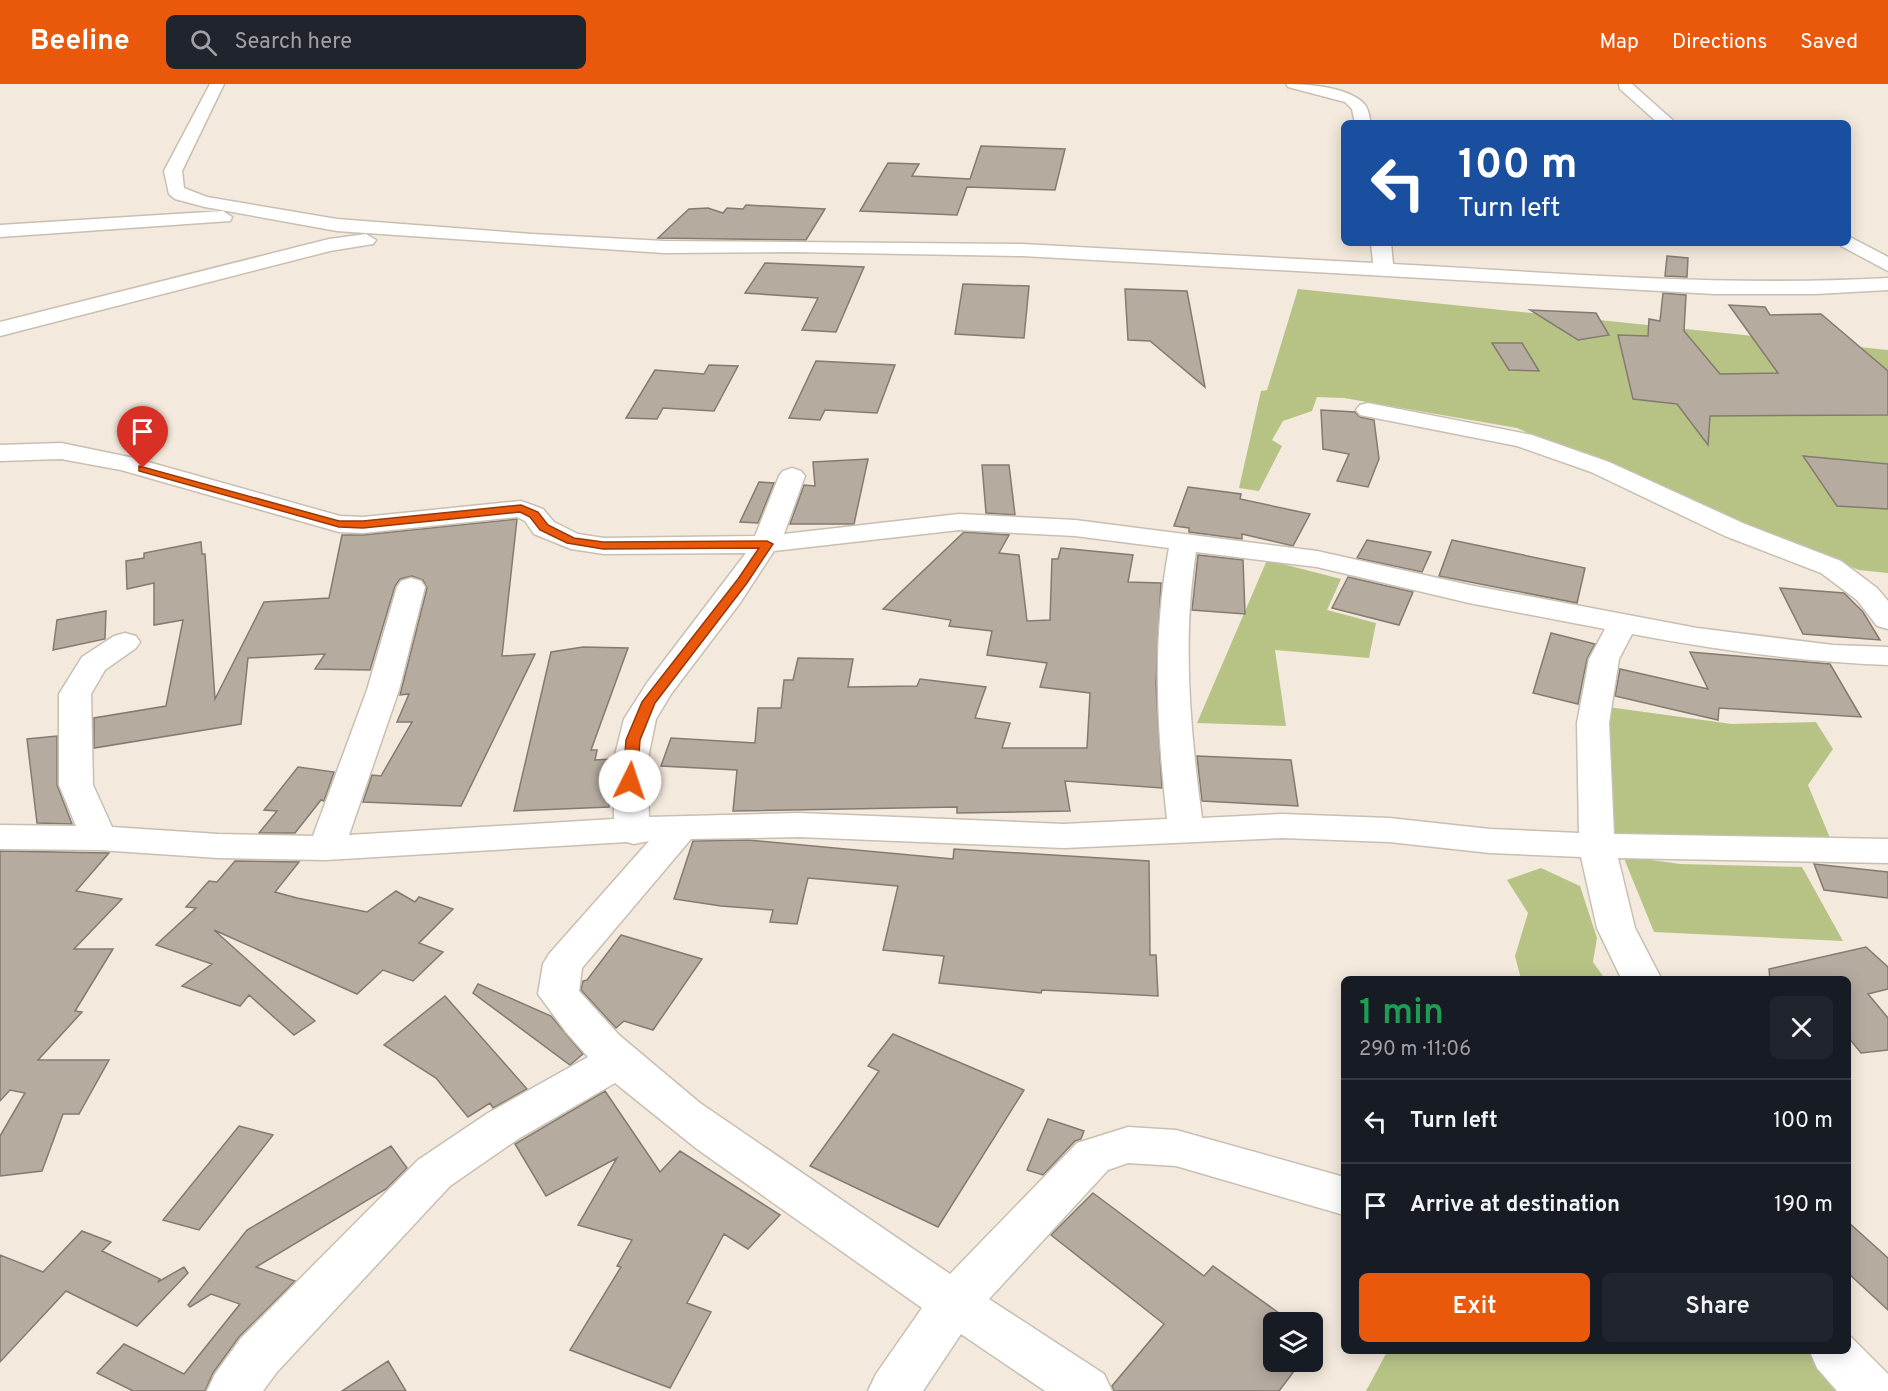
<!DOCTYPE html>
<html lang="en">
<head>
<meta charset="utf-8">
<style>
	:root { --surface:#171b24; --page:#20242c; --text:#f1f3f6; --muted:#9ea1a6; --line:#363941; --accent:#ea580c }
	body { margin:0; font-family:Overpass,sans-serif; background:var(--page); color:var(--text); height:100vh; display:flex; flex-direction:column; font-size:22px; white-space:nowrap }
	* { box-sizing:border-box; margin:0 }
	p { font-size:20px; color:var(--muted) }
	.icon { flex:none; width:33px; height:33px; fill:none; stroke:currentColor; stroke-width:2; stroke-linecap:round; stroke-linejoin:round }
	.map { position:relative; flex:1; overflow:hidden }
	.details { position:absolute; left:1341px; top:892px; width:510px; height:378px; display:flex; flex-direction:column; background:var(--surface); border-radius:9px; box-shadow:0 3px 15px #0003 }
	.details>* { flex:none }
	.hud { position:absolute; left:1341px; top:36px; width:510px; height:126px; border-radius:9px; box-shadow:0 3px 15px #0003; background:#1a4fa0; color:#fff; overflow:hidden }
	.fabs { position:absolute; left:1263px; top:1228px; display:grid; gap:12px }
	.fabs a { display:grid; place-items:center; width:60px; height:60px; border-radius:9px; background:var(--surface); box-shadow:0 3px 15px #0003; font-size:30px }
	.pin { position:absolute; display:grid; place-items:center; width:51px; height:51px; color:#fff; margin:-62px -26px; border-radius:50% 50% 50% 0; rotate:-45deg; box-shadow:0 0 6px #0007 }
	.pin .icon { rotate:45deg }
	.me { position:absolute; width:66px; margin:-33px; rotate:4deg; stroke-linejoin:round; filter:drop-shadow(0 0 4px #0008) }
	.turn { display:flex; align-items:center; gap:21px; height:126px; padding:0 18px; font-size:27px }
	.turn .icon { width:78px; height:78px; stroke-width:2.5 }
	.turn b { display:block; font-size:42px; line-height:51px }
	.round { display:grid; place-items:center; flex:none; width:63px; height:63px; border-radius:9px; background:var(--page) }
	.head { display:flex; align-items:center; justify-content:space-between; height:102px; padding:0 18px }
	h1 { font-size:36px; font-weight:600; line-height:45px; color:#1e9e55 }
	.primary-button { display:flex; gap:12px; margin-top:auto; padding:12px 18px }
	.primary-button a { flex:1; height:69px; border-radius:9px; background:var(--accent); color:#fff; font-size:24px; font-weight:600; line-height:69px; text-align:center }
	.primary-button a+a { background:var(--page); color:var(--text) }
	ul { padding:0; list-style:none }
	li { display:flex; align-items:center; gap:18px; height:84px; padding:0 18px; border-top:2px solid var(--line) }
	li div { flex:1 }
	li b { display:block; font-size:22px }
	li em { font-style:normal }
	header { display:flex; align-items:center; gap:36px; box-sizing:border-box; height:84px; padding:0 30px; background:var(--accent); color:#fff }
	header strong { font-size:28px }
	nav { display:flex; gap:33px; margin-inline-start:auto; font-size:21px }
	.search { width:420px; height:54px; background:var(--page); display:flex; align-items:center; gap:15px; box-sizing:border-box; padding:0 21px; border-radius:9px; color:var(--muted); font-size:22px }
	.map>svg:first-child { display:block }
</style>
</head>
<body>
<header>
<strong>Beeline</strong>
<div class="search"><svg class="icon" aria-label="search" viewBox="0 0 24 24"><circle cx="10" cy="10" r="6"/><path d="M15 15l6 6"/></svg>Search here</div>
<nav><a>Map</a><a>Directions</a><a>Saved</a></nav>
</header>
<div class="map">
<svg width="1888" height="1307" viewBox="0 0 1888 1307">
	<rect width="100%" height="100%" fill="#f3e9dc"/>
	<!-- green -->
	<path fill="#b6c385" d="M1298 205 1888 266V489L1859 486 1687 420 1517 344 1344 314 1317 313 1312 327 1283 337 1272 356 1282 362 1259 407 1239 404 1261 307 1267 306Z
		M1267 476 1341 495 1327 526 1376 539 1369 574 1275 566 1286 642 1197 639Z
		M1608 623 1732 640 1816 638 1833 665 1808 701 1830 754 1613 757Z
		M1623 772 1680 780 1802 783 1843 857 1654 848Z
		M1541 784 1580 802 1597 854 1593 878 1605 895H1521L1515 872 1528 829 1507 796Z
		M1387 1268H1814L1853 1307H1366Z"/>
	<!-- building -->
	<path fill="#b5ab9f" stroke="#847b70" stroke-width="1.5" d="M981 62 1065 65 1055 106 967 103 957 131 860 127 888 79 919 80 912 92 970 95Z
		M746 121 825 125 806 156 658 154 689 125 708 124 723 129 727 124 743 125Z
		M1667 172 1688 174 1687 193 1665 192Z
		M765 179 864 183 836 248 802 246 818 214 745 209Z
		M963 200 1029 202 1024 254 955 250Z
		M1125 205 1187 207 1205 303 1150 257 1128 256Z
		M1663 209 1686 211 1684 247 1720 290 1778 289 1729 221 1765 223 1770 231 1821 230 1888 287V331L1710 332 1708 361 1677 320 1633 315 1618 251 1648 252 1649 235 1660 237Z
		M1530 226 1596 229 1609 251 1578 256Z
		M1492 259H1522L1539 287 1509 286Z
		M816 277 895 281 877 329 825 326 820 336 789 334Z
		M709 281 738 282 714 327 663 324 657 335 626 334 655 286 704 290Z
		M1321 326 1355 328 1360 333 1374 336 1379 375 1368 403 1337 397 1349 370 1323 365Z
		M1803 372 1888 380V425L1837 422Z
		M868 375 854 440H790L804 401 815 402 813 378Z
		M982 381H1009L1015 431 986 429Z
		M759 398 774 399 758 439 740 438Z
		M1188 403 1241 410 1240 415 1310 430 1293 462 1242 450V455L1189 448V444L1174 442Z
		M517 435 502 572 535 570 461 722 363 718 372 691 381 692 412 638H397L409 610 400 611 427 504 423 496 412 492 400 495 395 502 370 586 315 585 325 570 248 574 241 640 94 664V634L166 622 183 536 154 541V499L127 505 126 477 144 474V469L201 458 202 470H205L215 615 264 518 329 514 342 451H363Z
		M964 448 1009 451 999 469 1019 471 1027 537 1050 536 1052 475H1058L1061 464 1133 471 1128 498 1161 499 1156 600 1162 704 1065 697 1070 727 957 729V723L733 727 737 686 661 682 671 654 755 659 758 624H781L784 596H793L798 574 853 575 848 603 917 602 920 595 986 603 975 634 1010 639 1002 664H1087L1090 609 1040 603 1047 579 987 571 992 547 949 542 951 536 883 525Z
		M1367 456 1431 468 1422 488 1357 474Z
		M1452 456 1585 484 1577 519 1439 492Z
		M1198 471 1243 476 1245 530 1192 526Z
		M1348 493 1413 508 1399 541 1332 524Z
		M1780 504 1844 509 1863 528 1880 556 1803 550Z
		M106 527 105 555 53 566 57 536Z
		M1551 549 1595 560 1587 575 1578 620 1533 609Z
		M583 563 628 564 591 666H597L595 676 612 675 609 723 514 727 551 568Z
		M1690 568 1830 580 1861 633 1719 624 1718 636 1615 612 1620 585 1708 605Z
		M57 652V701L72 740 37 739 27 655Z
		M1197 672 1291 676 1298 722 1202 717Z
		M298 683 334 688 324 717 321 716 295 749H259L277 727 264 726Z
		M748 756 953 775 954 765 1149 777 1150 871H1156L1158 912 1042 906 1041 909 939 899 944 872 883 866 898 802 808 794 797 840 770 838 773 826 721 822 674 815 693 757Z
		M0 767 109 769 76 807 122 815 74 865H113L75 927 82 928 38 976H109L79 1030H63L42 1087 0 1092V1052L25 1009 10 1006 0 1017Z
		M235 777 299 778 275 808 297 814 367 828 396 807 415 818 419 813 453 825 419 859 443 868 413 897 383 886 357 910 214 846 315 937 294 951 249 911 240 922 182 902 212 880 156 861 196 824 186 823 209 797 217 798Z
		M1814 780 1888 788V814L1824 806Z
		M621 851 702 875 653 946 624 937 616 944 581 906 583 897 587 896Z
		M1866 863 1888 883V905L1868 910 1888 934V966L1861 969 1848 953V896H1770L1769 885Z
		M478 900 551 932 583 970 570 981 473 909Z
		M445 912 527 1005 493 1024 490 1019 468 1033 436 994 384 961Z
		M893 950 1024 1006 938 1143 810 1082 879 987 868 982Z
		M605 1007 660 1088 680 1067 780 1131 748 1165 724 1150 687 1219 711 1228 670 1304 570 1266 621 1183 617 1182 632 1156 578 1141 617 1074 546 1112 515 1060Z
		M1048 1035 1084 1047 1081 1055 1075 1057 1043 1091 1027 1086Z
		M239 1042 273 1051 199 1146 163 1136Z
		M391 1062 407 1084 386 1105 256 1183 295 1197 239 1253 213 1289 205 1307H133L97 1289 124 1260 184 1290 240 1220 211 1210 190 1223 188 1221 247 1146Z
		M1093 1109 1204 1192 1213 1182 1293 1239H1274V1278H1301L1279 1307H1114L1112 1302 1164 1240 1051 1151Z
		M1848 1138 1888 1174V1226L1848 1189Z
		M82 1147 111 1158 102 1167 160 1195 158 1198 184 1183 188 1189 137 1242 66 1207 0 1278V1171L43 1188Z
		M388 1277 406 1307H342Z"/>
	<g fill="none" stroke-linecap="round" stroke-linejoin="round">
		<!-- minor casing -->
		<g stroke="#c8bfb2" stroke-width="3">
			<path id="minor" d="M210 0H224L182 87 184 104 207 113 337 135 532 150 664 157 1022 160 1373 179 1371 159H1391L1393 180C1558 189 1723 203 1888 194V206L1816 210H1715L1022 172 794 168 664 169 337 147 205 123 175 115 169 110 164 87Z
				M1286 0C1307 0 1351 3 1365 21 1369 26 1369 33 1371 39H1355L1352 25 1345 18 1288 3Z
				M1619 0H1632L1676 39H1658L1620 5Z
				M223 127 232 133 230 137 0 153V141Z
				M366 150 376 156 373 160 330 167 0 252V238L329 155Z
				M1848 152 1888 173V187L1841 162 1839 159H1848Z
				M1368 319 1532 351 1609 378 1745 440 1841 477 1877 504 1888 517V545L1877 542 1857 516 1821 489 1725 452 1591 388 1517 362 1360 331 1356 326 1360 321Z
				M61 359 134 374 340 432 363 433 521 417 543 425 554 438 578 450 604 454 755 452 779 392 783 387 792 384 801 387 805 392 784 450 959 430 1075 436 1317 467 1469 501 1697 544 1833 561 1888 563V581C1802 578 1717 566 1632 550L1619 575 1609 639 1614 750 1888 755V779L1618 774 1635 844 1662 896H1622L1597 844 1581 773 1490 769 1389 758 1282 754 1064 764 799 753 691 755 582 884 579 907 619 951 700 1019 950 1190 1077 1059 1128 1043 1176 1046 1344 1093V1131L1176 1082 1128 1079 1108 1086 989 1215 1104 1290 1112 1307H1045L961 1250 923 1307H868L876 1290 922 1224 697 1065 615 999 518 1055 450 1102 277 1288 263 1307H207L215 1290 241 1254 418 1076 488 1029 588 973 566 948 538 910 543 880 549 870 649 757 634 760 627 758 326 776 218 774 99 766 0 765V741L76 742 59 701V610L82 573 114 552 125 549 136 552 140 558 136 564 105 586 91 610 93 701 112 743 218 750 313 752 367 606 397 503 401 497 411 494 421 497 425 503 399 606 349 751 614 735 613 679 624 635 647 599 746 469 604 470 571 465 534 450 525 437 517 433 363 449 339 448 121 386 61 375 0 377V361ZM959 446 1075 452 1169 464C1152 554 1157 645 1167 735L1064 740 799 729 649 733 647 679 656 635 671 610 740 519 774 467ZM1196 468 1317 483 1469 519 1605 545 1589 575 1577 639 1579 749 1490 745 1389 734 1282 730 1202 734C1190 645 1182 556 1196 468Z
				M1848 1250 1888 1290V1307H1837L1817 1284 1810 1268H1848Z"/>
		</g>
		<!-- minor -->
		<use href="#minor" fill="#fff" fill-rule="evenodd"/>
	</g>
	<!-- route -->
	<path fill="#ea580c" stroke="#983908" stroke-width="1.5" d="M139 382 339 437H363L521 421 538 428 548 441 574 454 603 458 767 457 773 460 747 499 655 619 640 656 637 697 630 701 623 697 626 656 642 618 738 495 759 464 603 465 567 459 540 446 530 433 520 428 363 444 339 443 139 387Z"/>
</svg>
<div class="fabs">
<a><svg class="icon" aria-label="layers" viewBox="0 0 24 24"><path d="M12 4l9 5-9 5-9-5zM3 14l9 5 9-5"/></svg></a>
</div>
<div class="pin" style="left:143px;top:384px;background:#d93025"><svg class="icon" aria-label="arrive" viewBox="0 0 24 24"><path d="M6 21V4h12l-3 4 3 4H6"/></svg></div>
<svg class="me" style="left:630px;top:697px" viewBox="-20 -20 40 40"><circle r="19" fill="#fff"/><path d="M0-13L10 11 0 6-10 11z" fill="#ea580c"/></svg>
<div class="hud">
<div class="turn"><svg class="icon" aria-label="left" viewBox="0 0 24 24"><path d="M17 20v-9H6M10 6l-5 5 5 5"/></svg><div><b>100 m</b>Turn left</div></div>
</div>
<section class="details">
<div class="head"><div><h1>1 min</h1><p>290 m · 11:06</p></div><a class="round"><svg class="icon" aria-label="close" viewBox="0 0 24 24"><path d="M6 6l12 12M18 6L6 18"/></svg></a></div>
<ul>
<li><svg class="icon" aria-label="left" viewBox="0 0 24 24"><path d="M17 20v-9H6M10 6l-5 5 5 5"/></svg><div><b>Turn left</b></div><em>100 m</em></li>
<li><svg class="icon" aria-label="arrive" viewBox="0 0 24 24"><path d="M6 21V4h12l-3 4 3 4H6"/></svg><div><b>Arrive at destination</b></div><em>190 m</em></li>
</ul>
<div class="primary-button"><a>Exit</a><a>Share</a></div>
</section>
</div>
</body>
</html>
